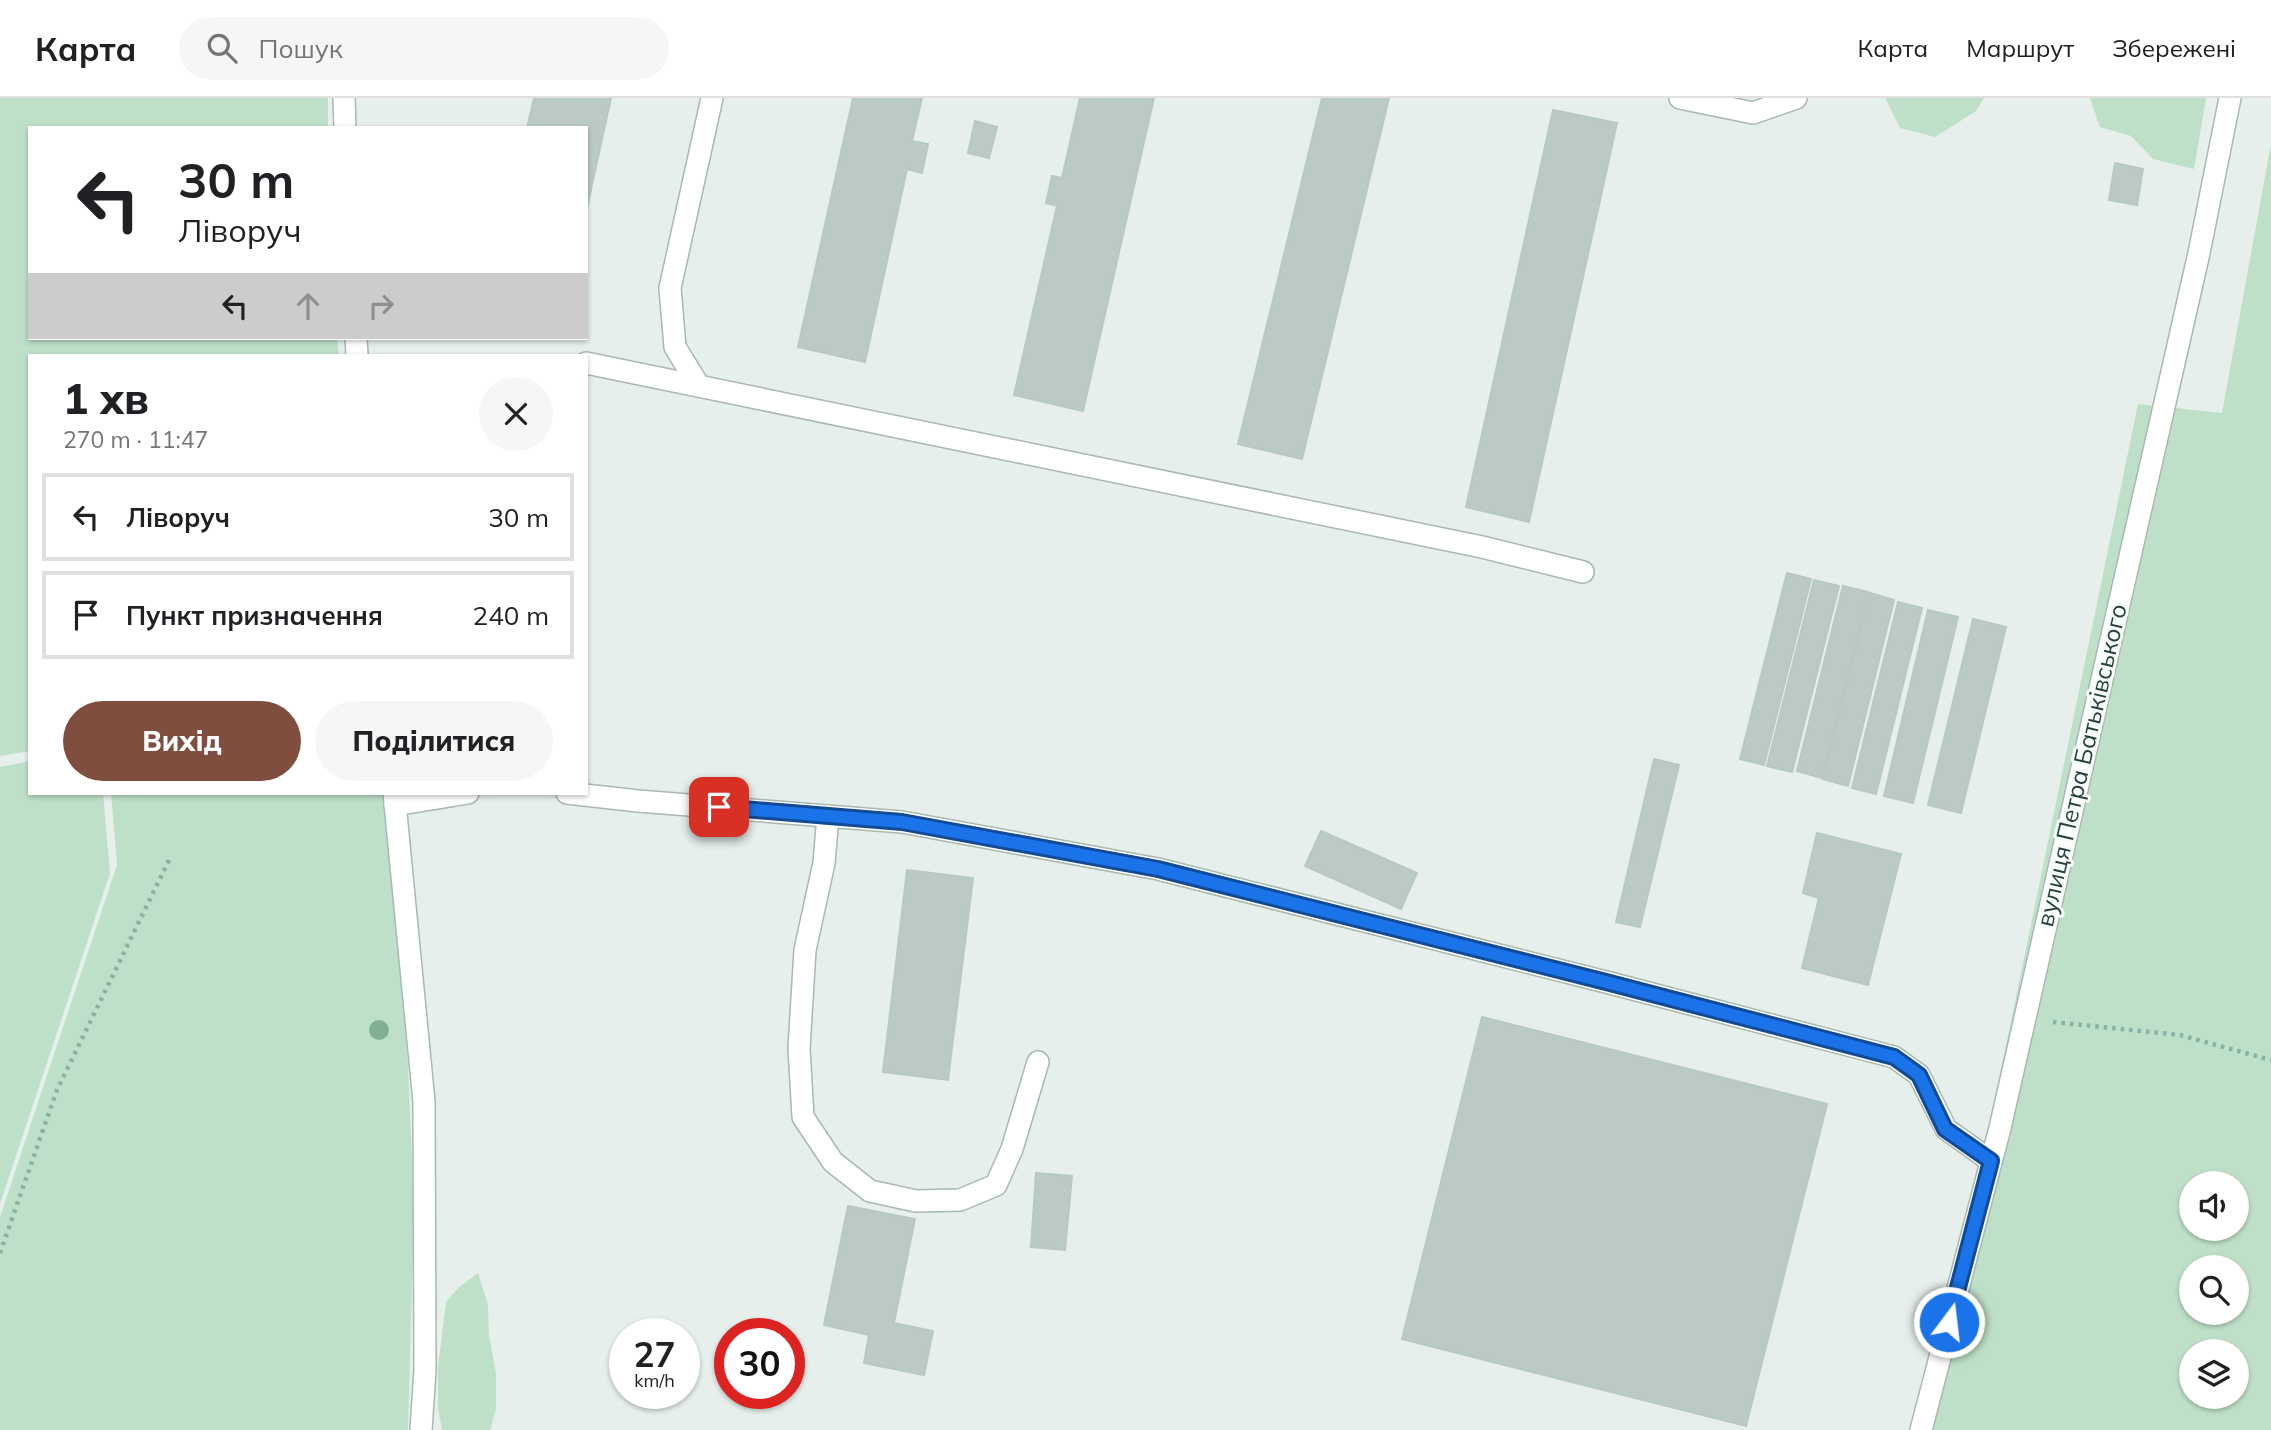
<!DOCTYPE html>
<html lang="uk">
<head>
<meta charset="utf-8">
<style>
	:root { --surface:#fff; --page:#f6f6f6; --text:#202124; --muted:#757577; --line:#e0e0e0; --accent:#7f4e3f }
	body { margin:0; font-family:Mulish,sans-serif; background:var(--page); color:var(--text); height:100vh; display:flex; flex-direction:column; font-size:26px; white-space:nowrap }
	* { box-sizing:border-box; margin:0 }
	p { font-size:23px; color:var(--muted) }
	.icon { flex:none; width:38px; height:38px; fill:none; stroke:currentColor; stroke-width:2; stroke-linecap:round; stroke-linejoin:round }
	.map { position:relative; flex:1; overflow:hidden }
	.side { position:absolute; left:28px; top:256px; width:560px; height:441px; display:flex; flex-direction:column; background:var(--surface); border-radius:0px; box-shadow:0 2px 5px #0004 }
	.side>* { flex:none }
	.banner { position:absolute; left:28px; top:28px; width:560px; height:214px; border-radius:0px; box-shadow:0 2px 5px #0004; background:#fff; color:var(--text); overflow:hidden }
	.buttons { position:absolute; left:2179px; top:1073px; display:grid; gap:14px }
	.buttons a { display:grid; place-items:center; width:70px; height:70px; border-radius:50%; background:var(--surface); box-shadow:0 2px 5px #0004; font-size:35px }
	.speed { position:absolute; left:609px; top:1220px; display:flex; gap:14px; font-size:35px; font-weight:700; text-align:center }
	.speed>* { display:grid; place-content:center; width:91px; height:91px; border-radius:50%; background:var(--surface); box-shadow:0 2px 5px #0004; line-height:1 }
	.speed small { font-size:18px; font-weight:400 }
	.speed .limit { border:10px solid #d22; background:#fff; color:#111 }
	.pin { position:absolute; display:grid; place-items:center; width:60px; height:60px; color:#fff; margin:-30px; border-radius:14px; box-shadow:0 4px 10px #0006 }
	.me { position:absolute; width:77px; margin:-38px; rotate:15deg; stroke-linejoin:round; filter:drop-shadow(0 0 5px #0008) }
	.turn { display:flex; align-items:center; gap:24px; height:147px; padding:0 35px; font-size:32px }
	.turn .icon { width:91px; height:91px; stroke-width:2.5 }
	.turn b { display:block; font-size:49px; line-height:60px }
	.lanes { display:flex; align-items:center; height:66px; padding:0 35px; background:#0003; justify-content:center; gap:35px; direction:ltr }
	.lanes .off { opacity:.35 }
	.round { display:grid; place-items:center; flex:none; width:74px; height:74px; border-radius:37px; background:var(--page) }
	.headline { display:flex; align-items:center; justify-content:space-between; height:119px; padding:0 35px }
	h1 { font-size:42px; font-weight:800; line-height:52px }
	.button { display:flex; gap:14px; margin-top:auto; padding:14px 35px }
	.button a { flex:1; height:80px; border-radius:42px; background:var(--accent); color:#fff; font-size:28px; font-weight:800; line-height:80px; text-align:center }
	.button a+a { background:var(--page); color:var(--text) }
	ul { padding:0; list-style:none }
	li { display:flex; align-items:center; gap:21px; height:88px; margin:0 14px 10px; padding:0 21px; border:4px solid var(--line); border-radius:0px }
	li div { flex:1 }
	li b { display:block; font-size:26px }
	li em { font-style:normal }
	header { display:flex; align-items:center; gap:42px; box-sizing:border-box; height:98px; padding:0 35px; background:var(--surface); border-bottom:2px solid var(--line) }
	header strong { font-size:33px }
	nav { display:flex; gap:38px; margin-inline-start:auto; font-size:24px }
	.search { width:490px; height:63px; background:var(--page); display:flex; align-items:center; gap:18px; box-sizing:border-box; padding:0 24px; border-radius:38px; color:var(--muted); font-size:26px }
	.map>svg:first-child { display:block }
</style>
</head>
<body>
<header>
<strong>Карта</strong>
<div class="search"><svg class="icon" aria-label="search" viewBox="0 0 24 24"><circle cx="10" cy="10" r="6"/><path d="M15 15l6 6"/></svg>Пошук</div>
<nav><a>Карта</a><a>Маршрут</a><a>Збережені</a></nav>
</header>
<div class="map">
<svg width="2271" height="1332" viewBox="0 0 2271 1332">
	<rect width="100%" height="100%" fill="#e6efeb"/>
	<!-- green -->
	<path fill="#bfe0c8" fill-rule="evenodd" d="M0 0H328V30H30V240H337L339 257H30V653L0 658Z
		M1885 0H1984L1976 13 1935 39 1900 30Z
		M2090 0H2206L2194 71 2153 61 2131 38 2100 29Z
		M2271 46V1332H1927L2138 306 2222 315ZM2191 1085H2236V1130H2191ZM2191 1169H2236V1214H2191ZM2191 1253H2236V1298H2191Z
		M30 663V695H103L110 775 0 1106V669Z
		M111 695H384L404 880 414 1105 408 1332H0V1119L117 767Z
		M478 1175 488 1207 489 1237 496 1275V1311L490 1332H442L438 1310V1269L446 1204 458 1190Z"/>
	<!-- building -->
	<path fill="#bbcac4" stroke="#b8c9c2" stroke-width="2" d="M534 0H611L586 114V30H527Z
		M853 0H922L912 43 928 46 922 75 907 71 865 264 798 249Z
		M1080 0H1154L1083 313 1014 297 1057 108 1046 105 1052 78 1062 80Z
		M1322 0H1389L1302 361 1238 346Z
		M1553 12 1617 25 1529 424 1466 409Z
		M975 23 997 29 989 60 968 55Z
		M2115 65 2143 71 2137 107 2109 102Z
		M1787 475 1811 481 1764 667 1740 661Z
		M1814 482 1839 488 1792 674 1767 668Z
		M1843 488 1868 494 1822 680 1797 673Z
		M1870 495 1894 502 1848 688 1823 681Z
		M1898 504 1922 510 1876 696 1852 690Z
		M1928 512 1958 519 1913 705 1884 698Z
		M1973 521 2006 529 1961 715 1928 707Z
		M1654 661 1679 667 1640 829 1616 824Z
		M1321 733 1417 775 1401 811 1305 768Z
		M1817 735 1901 756 1868 887 1802 870 1819 800 1803 795Z
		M907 772 973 780 948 982 883 974Z
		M1482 919 1827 1006 1746 1328 1402 1241Z
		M1036 1075 1072 1078 1065 1152 1031 1149Z
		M848 1108 915 1121 894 1225 933 1233 924 1277 864 1265 869 1237 824 1227Z"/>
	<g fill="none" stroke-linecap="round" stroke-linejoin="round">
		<!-- service casing -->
		<g stroke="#a8b8b2" stroke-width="24">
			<path id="service" d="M1680 0 1753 15 1796 0
				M586 265 1482 449 1583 474
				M699 288 675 249 670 190 712 0
				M567 695 638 703 902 724 1158 771 1606 884 1894 959 1919 977 1946 1031 1991 1063
				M395 707 468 695
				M828 718 824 765 805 852 799 950 803 1019 833 1064 870 1093 916 1103 960 1102 996 1087 1012 1051 1038 964"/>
		</g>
		<!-- minor casing -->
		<g stroke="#a8b8b2" stroke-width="24">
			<path id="minor" d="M344 0 345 30
				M356 240 357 257
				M394 695 424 1004 425 1272 421 1332
				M1921 1332 2000 1030 2199 155 2230 0"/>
		</g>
		<!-- path -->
		<path stroke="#86b3a5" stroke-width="4.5" stroke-dasharray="3.5 5" stroke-linecap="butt" d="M2053 924 2180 937 2271 962
			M0 1155 57 992 171 758"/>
		<!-- service -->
		<use href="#service" stroke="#fff" stroke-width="21"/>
		<!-- minor -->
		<use href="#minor" stroke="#fff" stroke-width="21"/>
	</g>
	<!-- trees -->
	<circle fill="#80af93" cx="379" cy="932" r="10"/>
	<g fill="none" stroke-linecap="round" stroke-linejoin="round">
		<!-- route casing -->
		<g stroke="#114b97" stroke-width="18">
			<path id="route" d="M719 709 902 724 1158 771 1606 884 1894 959 1919 977 1945 1031 1991 1063 1949 1224"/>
		</g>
		<!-- route -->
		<use href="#route" stroke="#1a73e8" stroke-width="12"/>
	</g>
	<g text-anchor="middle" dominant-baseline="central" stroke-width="6" stroke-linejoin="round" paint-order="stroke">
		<!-- street labels -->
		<g font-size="24" fill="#24423a" stroke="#f7fbf9">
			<text transform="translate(2081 667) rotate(-77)">вулиця Петра Батьківського</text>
		</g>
	</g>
</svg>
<div class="buttons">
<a><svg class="icon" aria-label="sound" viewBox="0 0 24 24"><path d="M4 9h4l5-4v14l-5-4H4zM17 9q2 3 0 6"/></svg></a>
<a><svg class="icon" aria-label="search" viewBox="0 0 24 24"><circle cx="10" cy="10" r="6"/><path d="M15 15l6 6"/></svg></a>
<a><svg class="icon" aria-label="layers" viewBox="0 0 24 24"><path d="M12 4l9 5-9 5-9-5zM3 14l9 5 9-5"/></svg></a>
</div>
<div class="speed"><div>27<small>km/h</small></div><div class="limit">30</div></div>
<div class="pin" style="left:719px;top:709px;background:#d93025"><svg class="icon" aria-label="arrive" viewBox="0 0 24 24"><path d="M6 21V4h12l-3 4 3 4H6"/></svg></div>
<svg class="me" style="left:1949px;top:1224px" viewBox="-20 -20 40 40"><circle r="17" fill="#1a73e8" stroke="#fff" stroke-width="3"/><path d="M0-11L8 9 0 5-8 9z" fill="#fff"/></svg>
<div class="banner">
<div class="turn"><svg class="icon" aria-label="left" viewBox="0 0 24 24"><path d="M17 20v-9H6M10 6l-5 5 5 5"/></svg><div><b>30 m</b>Ліворуч</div></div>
<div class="lanes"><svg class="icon" aria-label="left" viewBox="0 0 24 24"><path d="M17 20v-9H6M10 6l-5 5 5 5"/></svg><svg class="icon off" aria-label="ahead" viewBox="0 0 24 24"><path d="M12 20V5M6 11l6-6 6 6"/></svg><svg class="icon off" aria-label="right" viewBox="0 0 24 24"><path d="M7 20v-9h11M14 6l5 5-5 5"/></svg></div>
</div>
<section class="side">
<div class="headline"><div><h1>1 хв</h1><p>270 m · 11:47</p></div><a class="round"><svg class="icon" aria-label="close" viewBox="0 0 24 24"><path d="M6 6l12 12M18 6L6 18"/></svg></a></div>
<ul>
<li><svg class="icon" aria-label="left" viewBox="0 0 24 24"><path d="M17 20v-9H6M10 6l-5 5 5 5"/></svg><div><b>Ліворуч</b></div><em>30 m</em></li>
<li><svg class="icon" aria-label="arrive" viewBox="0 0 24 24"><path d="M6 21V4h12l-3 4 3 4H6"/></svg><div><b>Пункт призначення</b></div><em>240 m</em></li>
</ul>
<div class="button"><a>Вихід</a><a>Поділитися</a></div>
</section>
</div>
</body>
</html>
